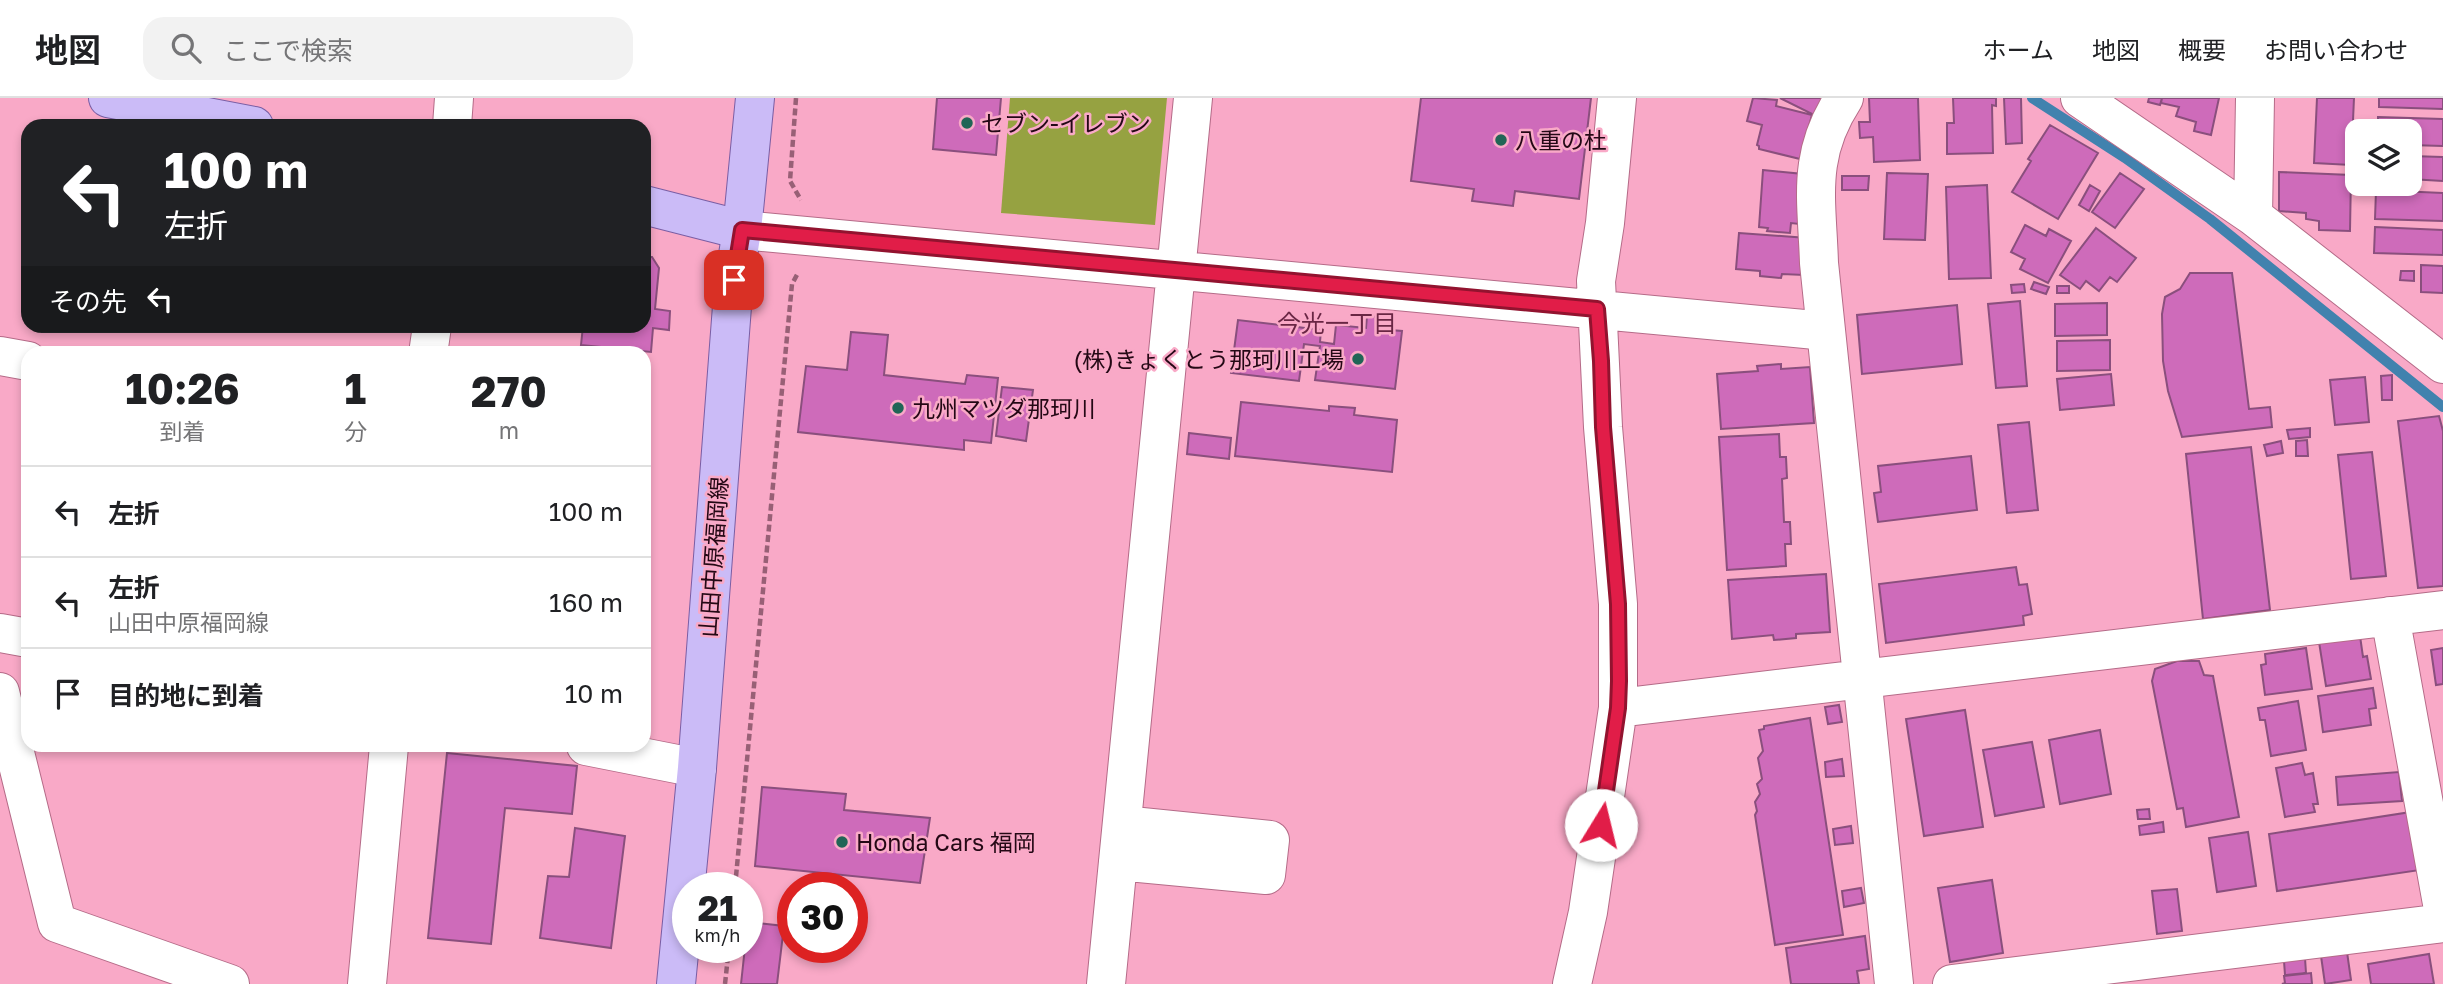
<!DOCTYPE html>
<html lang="ja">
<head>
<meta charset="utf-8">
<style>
	:root { --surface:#fff; --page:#f2f2f2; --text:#202124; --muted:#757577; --line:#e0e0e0 }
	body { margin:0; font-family:"Golos Text","Noto Sans JP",sans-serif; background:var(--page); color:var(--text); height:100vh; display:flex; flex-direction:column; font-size:26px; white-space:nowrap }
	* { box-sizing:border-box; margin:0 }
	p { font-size:23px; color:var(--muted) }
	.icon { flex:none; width:38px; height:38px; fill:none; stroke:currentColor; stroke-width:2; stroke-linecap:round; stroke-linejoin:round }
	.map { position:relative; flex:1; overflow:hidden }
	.details { position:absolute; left:21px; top:248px; width:630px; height:406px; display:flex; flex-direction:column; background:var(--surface); border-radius:21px; box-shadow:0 4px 10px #0003 }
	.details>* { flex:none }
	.hud { position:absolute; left:21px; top:21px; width:630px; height:214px; border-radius:21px; box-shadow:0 4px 10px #0003; background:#202124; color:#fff; overflow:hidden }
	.buttons { position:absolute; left:2345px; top:21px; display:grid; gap:14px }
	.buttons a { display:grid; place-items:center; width:77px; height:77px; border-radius:14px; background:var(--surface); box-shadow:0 4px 10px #0003; font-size:35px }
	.speed { position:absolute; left:672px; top:774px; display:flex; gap:14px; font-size:35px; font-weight:700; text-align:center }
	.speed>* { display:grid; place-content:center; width:91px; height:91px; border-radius:50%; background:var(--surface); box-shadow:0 4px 10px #0003; line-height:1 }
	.speed small { font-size:18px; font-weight:400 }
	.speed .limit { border:10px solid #d22; background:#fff; color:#111 }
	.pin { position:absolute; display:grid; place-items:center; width:60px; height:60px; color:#fff; margin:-30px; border-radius:14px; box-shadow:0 4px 10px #0006 }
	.me { position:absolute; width:77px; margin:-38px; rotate:9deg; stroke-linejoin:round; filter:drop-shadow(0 0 5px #0008) }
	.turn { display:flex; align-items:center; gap:24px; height:147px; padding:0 28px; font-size:32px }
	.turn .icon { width:91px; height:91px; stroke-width:2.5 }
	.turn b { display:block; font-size:49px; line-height:60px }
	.then { display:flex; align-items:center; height:66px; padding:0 28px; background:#0003; gap:14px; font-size:26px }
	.eta { display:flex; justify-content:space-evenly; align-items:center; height:119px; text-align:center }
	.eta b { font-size:42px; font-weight:700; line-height:49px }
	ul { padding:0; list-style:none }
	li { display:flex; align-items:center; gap:21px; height:91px; padding:0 28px; border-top:2px solid var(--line) }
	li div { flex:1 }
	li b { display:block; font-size:26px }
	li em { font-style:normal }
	header { display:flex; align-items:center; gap:42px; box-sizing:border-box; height:98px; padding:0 35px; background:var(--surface); border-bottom:2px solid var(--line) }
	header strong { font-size:33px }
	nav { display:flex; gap:38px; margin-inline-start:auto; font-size:24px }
	.search { width:490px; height:63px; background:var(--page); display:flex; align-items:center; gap:18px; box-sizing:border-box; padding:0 24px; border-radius:21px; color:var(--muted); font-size:26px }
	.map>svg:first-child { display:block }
</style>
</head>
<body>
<header>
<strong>地図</strong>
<div class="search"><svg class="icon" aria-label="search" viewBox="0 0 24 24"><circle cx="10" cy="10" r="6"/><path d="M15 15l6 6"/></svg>ここで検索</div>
<nav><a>ホーム</a><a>地図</a><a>概要</a><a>お問い合わせ</a></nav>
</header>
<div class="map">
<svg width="2443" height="886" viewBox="0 0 2443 886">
	<rect width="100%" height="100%" fill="#f9a9c7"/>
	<!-- green -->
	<path fill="#96a241" d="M1010 0H1167L1155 127 1001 115Z"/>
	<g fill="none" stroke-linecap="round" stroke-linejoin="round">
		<!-- stream -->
		<path stroke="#4182ae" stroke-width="10" d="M2032 0 2125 60 2210 121 2443 309"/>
	</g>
	<!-- building -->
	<path fill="#ce6bba" stroke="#8a4f7d" stroke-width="2" d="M937 0H1001L996 57 933 51Z
		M1421 0H1591L1579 101 1515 93 1513 108 1472 103 1474 91 1411 83Z
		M1753 0 1777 2 1776 8 1812 17 1800 61 1759 51V48L1757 47 1762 27 1747 23Z
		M1780 0H1825L1816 18Z
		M1869 0H1918L1920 62 1874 64 1873 39 1860 40 1859 24H1870Z
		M1953 0H1996V8L1992 7 1993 55 1947 56V25H1954Z
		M2004 0H2021L2022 45 2006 46Z
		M2149 0H2162L2160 7 2148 4Z
		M2162 0H2219L2211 37 2194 33 2196 24 2176 18 2179 9 2161 5Z
		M2317 0H2354L2351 67 2314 65Z
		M2379 0H2443V11L2379 9Z
		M2378 19 2443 21V48L2410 47V33H2378Z
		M2050 27 2098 55 2058 121 2012 94 2031 63 2028 61Z
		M2410 58 2443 59V83L2410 81Z
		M1763 72 1803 76 1799 126 1791 125 1790 135 1767 133 1768 130 1759 129Z
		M2279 74 2351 77 2350 133 2319 132V123L2306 121V115L2279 113Z
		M1887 75 1928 76 1925 142 1884 141Z
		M2120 75 2144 91 2115 130 2092 114Z
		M1842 78H1869L1868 92H1842Z
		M1987 87 1991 180 1949 181 1946 89Z
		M2090 87 2100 93 2089 113 2079 107Z
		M2376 92 2443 95V123L2375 121Z
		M2025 127 2046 138 2049 131 2071 143 2048 185 2020 171 2025 161 2011 154Z
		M2375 129 2443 132V157L2374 155Z
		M2096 130 2136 160 2117 184 2110 179 2099 193 2086 183 2080 191 2060 177Z
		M1739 135 1807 140 1804 177 1782 176 1781 180 1760 178V173L1736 171Z
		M644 159H652L659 170 655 211 670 213 669 232 653 230 651 254 581 247 583 228H644Z
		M2421 167 2443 168V195L2421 194Z
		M2401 173H2414V183L2400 182Z
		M2190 175H2232L2249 311 2270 309 2272 329 2182 339 2168 293 2163 263 2162 216 2165 199 2180 191Z
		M2034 184 2049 189 2046 196 2031 191Z
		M2024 186 2025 194 2012 195 2011 187Z
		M2057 188H2069V195H2057Z
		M2020 203 2027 288 1996 290 1988 206Z
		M2107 205V237L2055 238V206Z
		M1957 207 1962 266 1862 276 1857 217Z
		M1367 218 1391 220 1390 232 1402 233 1395 291 1315 282 1320 248 1304 246 1299 283 1231 275 1238 222 1321 232 1320 244 1334 246 1336 227 1366 230Z
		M851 234 888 237 884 277 965 286 967 277 998 280 991 345 964 342V352L798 334 806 268 847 272Z
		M2110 242V272L2057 273V243Z
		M1781 266V271L1810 269 1814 325 1721 331 1717 276 1758 273 1757 268Z
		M2111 276 2114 307 2060 312 2057 281Z
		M2392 277V302H2382L2381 278Z
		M2365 279 2369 324 2335 327 2330 282Z
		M1002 289 1033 292 1026 343 996 338Z
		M1241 304 1329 313V308L1355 310 1354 317 1397 322 1392 374 1235 358Z
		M2439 318 2443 333V488L2418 490 2398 323Z
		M2029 324 2038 412 2007 415 1998 327Z
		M2310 330V339L2289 341 2287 332Z
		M1189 335 1231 340 1229 361 1187 356Z
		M1779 336 1780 359H1786L1787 380 1782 381 1784 424H1790L1791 446H1785L1786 468 1727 472 1719 339Z
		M2307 342 2308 358H2296V343Z
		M2281 343 2283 355 2267 358 2264 347Z
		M2251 349 2270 512 2203 521 2186 356Z
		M2372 354 2386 478 2351 481 2338 357Z
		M1971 358 1977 412 1878 424 1874 395 1881 394 1878 368Z
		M2016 469 2019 487 2027 486 2032 516 2023 518 2024 527 1886 545 1879 486Z
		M1826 476 1830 534 1796 536V540L1774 542 1773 537 1732 541 1728 482Z
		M2360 538 2363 559 2367 558 2371 581 2326 588 2319 544Z
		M2306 550 2312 591 2265 597 2261 567 2266 566 2265 556Z
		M2443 550V586L2436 587 2431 552Z
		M2177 563H2199L2204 577 2213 578 2239 719 2186 729 2183 710 2177 711 2152 583 2155 571Z
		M2373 590 2376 610 2369 611 2371 627 2323 634 2318 598Z
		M2298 603 2306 652 2271 658 2265 622H2260L2258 610Z
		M1839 607 1842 624 1828 626 1825 609Z
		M1965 612 1983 729 1924 738 1906 621Z
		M1810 620 1843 837 1775 847 1755 717 1757 713 1755 704 1760 696 1757 686 1762 681 1758 660 1763 653 1759 632 1764 631V628Z
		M2100 632 2111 696 2060 706 2049 642Z
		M2032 644 2044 709 1995 718 1983 652Z
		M447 655 577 668 572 716 505 710 491 846 428 840Z
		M1842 661 1844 678 1826 679 1825 664Z
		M2302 665 2305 677 2313 675 2318 706H2313L2315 714 2285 719 2276 670Z
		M2399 674 2402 703 2338 707 2336 679Z
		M762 689 846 696 844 712 930 720 920 785 755 768Z
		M2149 711 2150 721H2138L2137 712Z
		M2411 714 2420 772 2277 793 2269 736Z
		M2163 724 2164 734 2140 737 2139 728Z
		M1851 728 1853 745 1835 747 1833 731Z
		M575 730 625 738 611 850 540 840 548 778 569 779Z
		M2248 734 2256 788 2217 794 2209 740Z
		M1992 782 2003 855 1950 864 1938 790Z
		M1861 790 1864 805 1844 809 1842 793Z
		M2177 791 2182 833 2157 836 2152 793Z
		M748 824 784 828 777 886H741L745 849H747Z
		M1865 838 1869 871 1857 873 1859 886H1791L1786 850Z
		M2347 854 2351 882 2325 886 2321 858Z
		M2429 856 2434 886H2371L2368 866Z
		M2305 860 2306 875 2285 877 2284 863Z
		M2311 875 2312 886H2282L2285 885 2284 878Z"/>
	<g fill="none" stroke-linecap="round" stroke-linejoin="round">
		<!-- minor casing -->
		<g stroke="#b56b88" stroke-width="40">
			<path id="minor" d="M1844 0C1806 58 1817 101 1819 165L1894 886
				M2080 0 2253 118 2443 266
				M452 28 454 0
				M2253 118 2255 0
				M742 132 1826 233
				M428 256 432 228
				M0 258 28 263
				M2390 518 2443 811
				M0 535 28 540
				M0 594 57 825 230 886
				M1618 610 2443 512
				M586 648 697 670
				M1118 763 1266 777 1270 742 1122 727
				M367 886 389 648
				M1106 886 1193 0
				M1572 886 1588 814 1618 610V506L1603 329 1596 183 1605 125 1617 0
				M1952 886 2443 825"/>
		</g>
		<!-- major casing -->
		<g stroke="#7a5ea4" stroke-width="40">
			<path id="major" d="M108 0 254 28
				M644 107 742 132
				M676 886 697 670 734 182 742 132 755 0"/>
		</g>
		<!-- path -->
		<path stroke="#986076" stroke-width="4.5" stroke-dasharray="7 3.5" stroke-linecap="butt" d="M796 0 790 83 801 102
			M735 789 792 186 798 175
			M725 886 729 849"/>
		<!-- minor -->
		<use href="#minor" stroke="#fff" stroke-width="38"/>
		<!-- major -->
		<use href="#major" stroke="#cbbbf7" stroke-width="38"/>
	</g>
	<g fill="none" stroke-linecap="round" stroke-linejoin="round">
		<!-- route casing -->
		<g stroke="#92132f" stroke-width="18">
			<path id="route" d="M734 182 742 132 1597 211 1601 263 1603 329 1618 506 1619 583 1618 610 1601 727"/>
		</g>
		<!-- route -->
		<use href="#route" stroke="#e11d48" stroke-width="12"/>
	</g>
	<!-- markers -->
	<g fill="#216556" stroke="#f9a9c7" stroke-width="2.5">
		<circle cx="967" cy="25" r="7"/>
		<circle cx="1501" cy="42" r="7"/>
		<circle cx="1358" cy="261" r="7"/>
		<circle cx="898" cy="310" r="7"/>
		<circle cx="842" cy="744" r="7"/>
	</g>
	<g text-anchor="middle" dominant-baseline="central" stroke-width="5" stroke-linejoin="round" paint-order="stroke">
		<!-- poi labels -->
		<g font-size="23" fill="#240815" stroke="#f9a9c7" text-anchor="start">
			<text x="981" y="25">セブン-イレブン</text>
			<text x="1515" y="42">八重の杜</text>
			<text x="1344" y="261" text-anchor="end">(株)きょくとう那珂川工場</text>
			<text x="912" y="310">九州マツダ那珂川</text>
			<text x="856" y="744">Honda Cars 福岡</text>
		</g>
		<!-- street labels -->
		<g font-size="23" fill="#240815" stroke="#f9a9c7">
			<text transform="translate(713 459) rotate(-86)">山田中原福岡線</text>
		</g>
		<!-- neighbourhood labels -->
		<g font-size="24" fill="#692644" stroke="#f9a9c7">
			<text x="1337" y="224">今光一丁目</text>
		</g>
	</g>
</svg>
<div class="buttons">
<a><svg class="icon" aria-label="layers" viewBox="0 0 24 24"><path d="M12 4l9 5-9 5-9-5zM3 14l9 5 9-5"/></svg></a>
</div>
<div class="speed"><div>21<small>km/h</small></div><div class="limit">30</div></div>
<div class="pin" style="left:734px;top:182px;background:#d93025"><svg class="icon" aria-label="arrive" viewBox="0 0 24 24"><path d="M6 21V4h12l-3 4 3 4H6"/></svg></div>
<svg class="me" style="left:1601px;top:727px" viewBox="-20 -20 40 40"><circle r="19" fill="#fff"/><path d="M0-13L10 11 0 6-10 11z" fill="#e11d48"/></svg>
<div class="hud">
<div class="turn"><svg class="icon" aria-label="left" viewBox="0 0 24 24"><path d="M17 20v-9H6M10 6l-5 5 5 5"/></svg><div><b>100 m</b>左折</div></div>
<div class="then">その先<svg class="icon" aria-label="left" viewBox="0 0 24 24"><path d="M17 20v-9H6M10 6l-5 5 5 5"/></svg></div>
</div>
<section class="details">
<div class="eta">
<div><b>10:26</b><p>到着</p></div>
<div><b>1</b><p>分</p></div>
<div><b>270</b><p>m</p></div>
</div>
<ul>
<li><svg class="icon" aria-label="left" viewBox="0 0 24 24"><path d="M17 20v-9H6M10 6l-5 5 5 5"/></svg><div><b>左折</b></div><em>100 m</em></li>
<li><svg class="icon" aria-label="left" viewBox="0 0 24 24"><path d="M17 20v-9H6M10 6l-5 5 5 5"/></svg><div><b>左折</b><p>山田中原福岡線</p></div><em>160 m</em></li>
<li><svg class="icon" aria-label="arrive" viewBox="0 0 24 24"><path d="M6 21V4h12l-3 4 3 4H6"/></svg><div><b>目的地に到着</b></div><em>10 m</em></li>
</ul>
</section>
</div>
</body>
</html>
